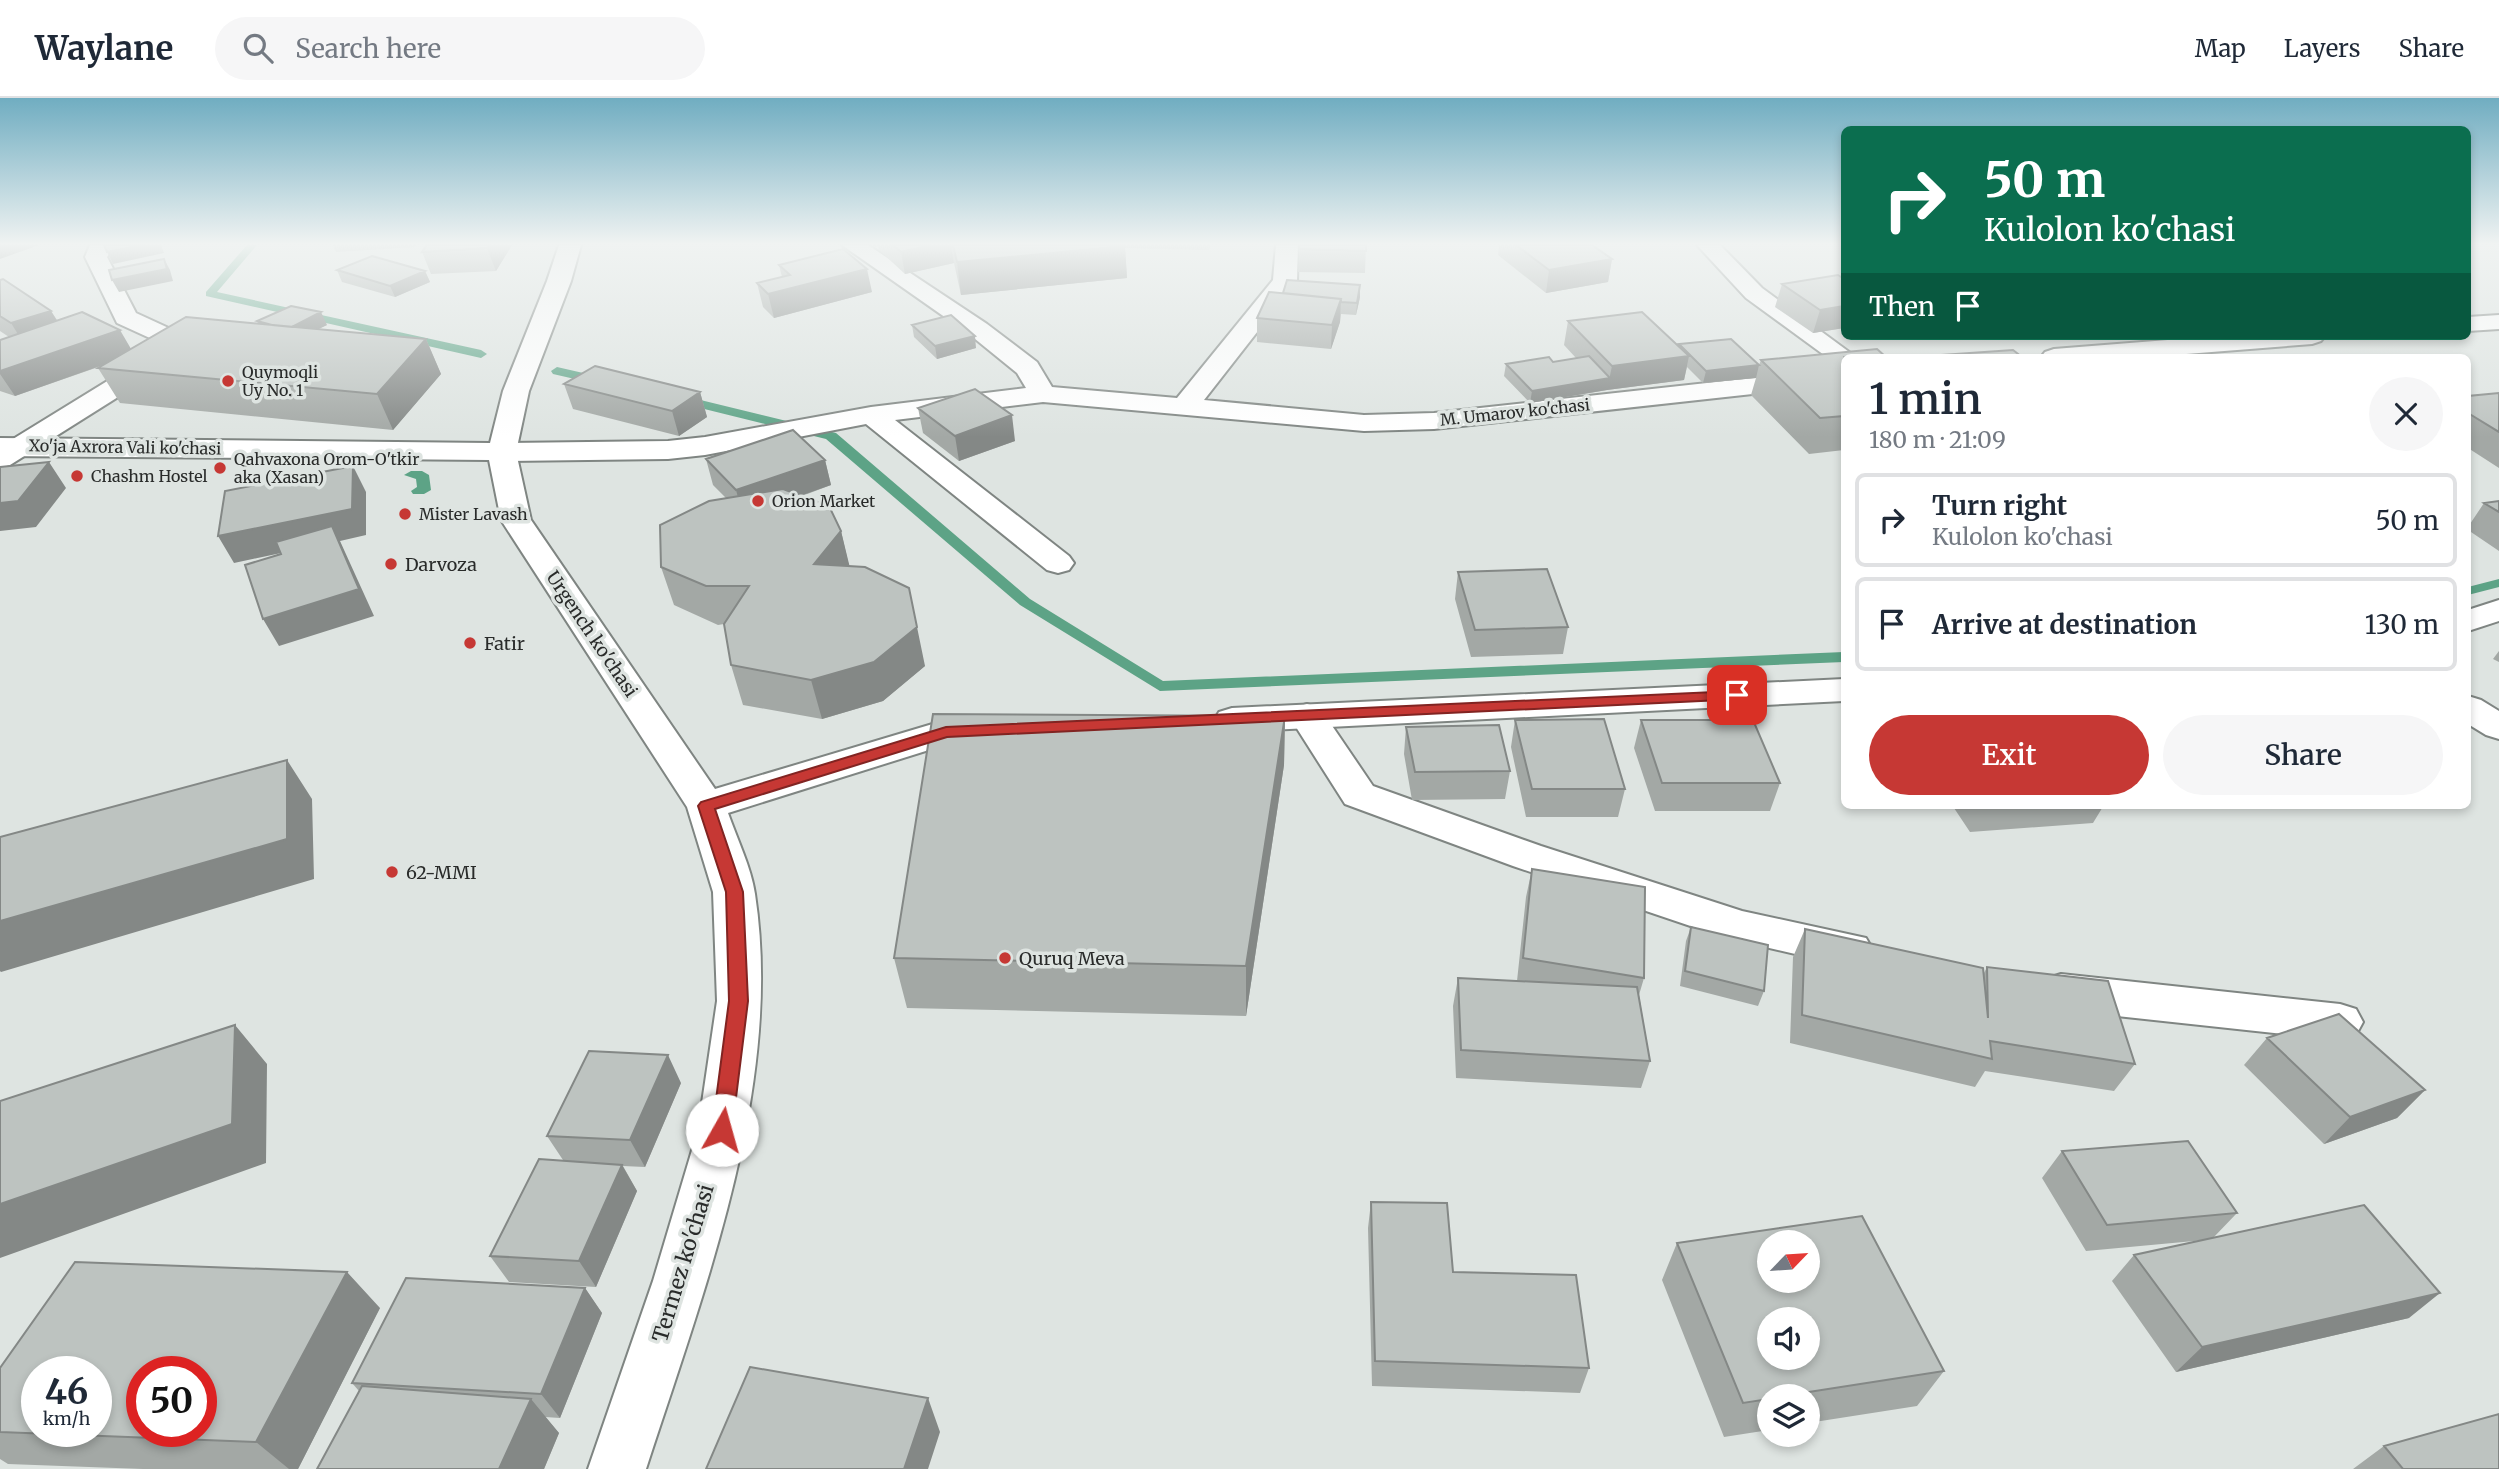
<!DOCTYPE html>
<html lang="en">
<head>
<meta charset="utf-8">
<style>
	:root { --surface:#fff; --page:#f6f6f7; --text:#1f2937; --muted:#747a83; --line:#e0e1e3; --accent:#c63834 }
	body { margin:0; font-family:Merriweather,serif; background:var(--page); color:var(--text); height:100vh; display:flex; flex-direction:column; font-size:26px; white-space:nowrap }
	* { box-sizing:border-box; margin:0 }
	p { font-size:23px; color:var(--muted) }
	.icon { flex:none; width:38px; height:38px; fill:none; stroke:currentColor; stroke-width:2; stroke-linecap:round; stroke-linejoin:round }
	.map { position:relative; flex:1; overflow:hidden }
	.drawer { position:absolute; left:1841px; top:256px; width:630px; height:455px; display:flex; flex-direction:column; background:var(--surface); border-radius:10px; box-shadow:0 4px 10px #0003 }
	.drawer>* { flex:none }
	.top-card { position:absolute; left:1841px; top:28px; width:630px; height:214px; border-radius:10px; box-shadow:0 4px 10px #0003; background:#0b6e4f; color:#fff; overflow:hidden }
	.needle { width:46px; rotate:65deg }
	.fabs { position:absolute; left:1757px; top:1132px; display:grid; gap:14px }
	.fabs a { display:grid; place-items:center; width:63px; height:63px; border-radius:50%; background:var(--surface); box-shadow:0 4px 10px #0003; font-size:35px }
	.speed { position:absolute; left:21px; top:1258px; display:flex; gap:14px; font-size:35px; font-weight:700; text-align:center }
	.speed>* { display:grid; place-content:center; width:91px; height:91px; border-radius:50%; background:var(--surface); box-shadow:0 4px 10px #0003; line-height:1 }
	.speed small { font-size:18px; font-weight:400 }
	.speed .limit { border:10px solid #d22; background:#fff; color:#111 }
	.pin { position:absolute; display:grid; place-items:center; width:60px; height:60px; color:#fff; margin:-30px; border-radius:14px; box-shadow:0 4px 10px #0006 }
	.me { position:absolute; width:77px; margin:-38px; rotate:7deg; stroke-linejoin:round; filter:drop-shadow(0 0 5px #0008) }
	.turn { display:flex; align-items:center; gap:24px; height:147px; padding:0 28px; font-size:32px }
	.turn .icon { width:91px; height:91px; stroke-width:2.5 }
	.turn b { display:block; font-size:49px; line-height:60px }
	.then { display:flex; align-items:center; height:66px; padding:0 28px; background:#0003; gap:14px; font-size:26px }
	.round { display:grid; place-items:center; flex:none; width:74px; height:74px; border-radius:37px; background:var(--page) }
	.summary { display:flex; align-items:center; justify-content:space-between; height:119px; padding:0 28px }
	h1 { font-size:42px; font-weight:600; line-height:52px }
	.button { display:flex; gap:14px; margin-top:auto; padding:14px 28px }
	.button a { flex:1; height:80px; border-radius:42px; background:var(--accent); color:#fff; font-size:28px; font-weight:600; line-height:80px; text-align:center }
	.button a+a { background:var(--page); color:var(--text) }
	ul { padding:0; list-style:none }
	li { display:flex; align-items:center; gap:21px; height:94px; margin:0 14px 10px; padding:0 14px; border:4px solid var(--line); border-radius:10px }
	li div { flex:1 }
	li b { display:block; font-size:26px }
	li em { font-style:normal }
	header { display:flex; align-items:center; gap:42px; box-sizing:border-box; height:98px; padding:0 35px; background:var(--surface); border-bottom:2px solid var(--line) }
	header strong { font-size:33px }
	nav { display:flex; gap:38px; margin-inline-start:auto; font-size:24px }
	.search { width:490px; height:63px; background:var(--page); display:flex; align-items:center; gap:18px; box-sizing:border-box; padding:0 24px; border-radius:38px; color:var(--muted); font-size:26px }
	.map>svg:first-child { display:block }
</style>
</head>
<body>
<header>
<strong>Waylane</strong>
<div class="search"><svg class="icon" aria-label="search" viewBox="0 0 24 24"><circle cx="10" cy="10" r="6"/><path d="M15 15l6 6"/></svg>Search here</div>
<nav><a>Map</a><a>Layers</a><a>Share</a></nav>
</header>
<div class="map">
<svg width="2499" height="1371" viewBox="0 0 2499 1371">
	<rect width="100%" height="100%" fill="#dee4e1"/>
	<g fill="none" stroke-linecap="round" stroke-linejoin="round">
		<!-- stream -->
		<path fill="#5da386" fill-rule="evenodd" d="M247 147H257L217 194 481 252 487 256 481 260 206 198V194Z
			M557 269 605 280 607 283 601 287 553 276 551 273Z
			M680 297 836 335 1030 501 1163 583 1844 554V564L1160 593 1020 507 826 341 676 304V298Z
			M422 373 429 377 431 392 424 396H413L411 393 417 389 416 381 404 377 411 373Z
			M2499 481V489L2468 497V489Z"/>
		<!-- minor casing -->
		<g stroke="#7f8582" stroke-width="4">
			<path id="minor" d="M90 147H116L107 159 136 215 186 238 190 243 180 260 10 367 0 370V349L161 250 163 246 117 225 85 159Z
				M842 147H868L987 226 1037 264 1052 289 1177 300 1273 182 1276 147H1298L1297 183 1204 302 1364 317 1434 315 1844 270V286L1434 331 1364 333 1043 304 895 322 1069 458 1074 465 1069 472 1058 475 1047 472 866 326 705 357 668 361 502 363 492 360 488 354 492 348 502 345 668 343 705 339 871 309 1026 290 1017 275 969 236Z
				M1697 147H1720L1762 190 1856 259H1844V268L1835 265 1746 200Z
				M2499 217V231L2468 233V219Z
				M2218 238H2325L2321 243 2312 246 2148 259H2041L2045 254 2054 251Z
				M2468 598 2481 602 2499 613V641L2486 637 2468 626Z
				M1307 606 1320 610 1373 688 1541 748 1742 813 1866 840 1873 852 1866 864 1851 869 1726 840 1513 768 1345 706 1289 618 1294 610Z
				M2061 876 2340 906 2356 911 2363 924 2356 937 2340 942 2061 912 2045 907 2039 894 2045 881Z"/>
		</g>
		<!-- secondary casing -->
		<g stroke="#7f8582" stroke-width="4">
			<path id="secondary" d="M559 147H581L571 183 529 293 516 354 531 422 715 691 946 622 980 620 993 623 998 632 993 641 948 646 728 715C737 741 751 769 755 796 784 986 704 1192 646 1371H588L653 1183 698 1032 717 903 713 794 687 709 501 422 489 362 0 358V340L490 345 503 293 547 183Z
				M2499 502V523L2468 533V512Z
				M1844 581V603L1232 634 1219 630 1214 622 1219 614 1232 610Z"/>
		</g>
		<!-- minor -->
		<use href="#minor" fill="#fff" fill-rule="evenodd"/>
		<!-- secondary -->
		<use href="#secondary" fill="#fff" fill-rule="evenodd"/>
	</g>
	<!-- wall -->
	<path fill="#a3a8a5" d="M333 147H417L415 149 336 154Z
		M427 147H512L496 173 431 176 422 154Z
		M869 147H951L954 165 905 176 879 152 878 148 872 150Z
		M951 147H1211L1209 152 1125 150 1127 180 961 197 954 165Z
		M1299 147H1366L1365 175 1298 174Z
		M1499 147H1592L1612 161 1608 184 1546 195 1498 157Z
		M779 167 872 194 774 220 763 209 757 185 782 179Z
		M337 172 425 173 430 184 395 199 342 184Z
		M1844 181V230L1813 235 1775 209 1782 186Z
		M0 182 51 213 57 222 131 251 258 225 257 223 327 227 318 231 426 241 441 276 393 332 120 305 98 270 107 266 15 298 0 293V242L9 239 0 233Z
		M1283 195 1360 199 1356 217 1341 216 1340 224 1331 251 1257 244V220Z
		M1568 223 1679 248V246L1759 267 1761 262 1844 259V352L1809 356 1751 297 1756 280 1703 285 1687 269 1684 282 1607 292 1530 305 1504 278 1506 266 1553 264 1576 260 1564 247Z
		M912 227 976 250 937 261 914 239Z
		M564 286 700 294 707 319 679 338 573 311Z
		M2499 295V370L2468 350V298Z
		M918 310 1015 343 959 363 923 335Z
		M706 361 825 362 831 387 802 398 841 433 849 468 925 568 883 603 822 621 743 607 731 567 724 526 718 527 674 507 661 469 726 400 713 387Z
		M2499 403V453L2468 432V429L2484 405Z
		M1458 474 1568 529 1563 556 1471 559 1455 501Z
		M2499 553V564L2493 561Z
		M1285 618 1284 667 1246 918 907 910 894 860Z
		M1515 622 1625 691 1618 719H1526L1511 649Z
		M1641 622 1780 685 1770 713H1655L1634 650Z
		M1406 629 1510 673 1505 701 1412 702 1404 656Z
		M1952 707H2104L2093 725 1970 734Z
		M1532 771 1644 880 1639 897 1650 963 1641 990 1456 980 1453 908 1458 880 1517 883 1526 799Z
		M1691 829 1764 893 1758 908 1680 888 1686 843Z
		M1805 831 1984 875 1987 869 2135 966 2114 993 1985 973 1975 989 1790 945 1793 859Z
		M2267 940 2425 992 2397 1020 2324 1046 2244 967Z
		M681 985 645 1069 623 1068 637 1093 596 1189 509 1184 490 1158 563 1062 547 1038Z
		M2062 1053 2237 1115 2213 1140 2409 1220 2176 1274 2112 1183 2134 1157 2205 1142 2086 1153 2042 1080Z
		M1371 1104 1453 1174 1589 1270 1580 1295 1372 1288 1368 1130Z
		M1677 1145 1944 1273 1917 1308 1808 1325V1298H1769V1332L1724 1339 1662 1182Z
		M585 1190 602 1215 560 1320 545 1319 559 1335 544 1371H317L359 1293 352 1285Z
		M380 1210 298 1371H143L8 1366 0 1361V1270Z
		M2384 1348 2499 1371H2353Z"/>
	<!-- shaded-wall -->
	<path fill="#848886" d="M0 147H39L0 161Z
		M143 147H161L164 155 113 166 107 154Z
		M490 147H512L496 173 487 150Z
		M932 147H951L954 165 905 176 901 154Z
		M1125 148 1127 180 961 197 957 164Z
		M164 161 170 172 173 183 119 194 112 182Z
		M1612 161 1608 184 1546 195 1549 172Z
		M867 171 872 194 774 220 768 196Z
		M425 173 430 184 395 199 390 188Z
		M1360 187V199L1356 217 1357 205Z
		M1341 201 1340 224 1331 251 1332 227Z
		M1844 208V230L1813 235 1820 212Z
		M51 213 65 236 26 249 11 225Z
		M321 214 327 227 294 243 288 230Z
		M120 232 134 256 15 298 0 276V273Z
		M975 238 976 250 937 261 935 248Z
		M426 241 441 276 393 332 377 296Z
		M1689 258 1684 282 1607 292 1612 268Z
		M1759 267 1756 280 1703 285 1706 273Z
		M1610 280 1607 292 1530 305 1532 293Z
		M700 294 707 319 679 338 672 313Z
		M1012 317 1015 343 959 363 955 338Z
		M825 362 831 387 743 418 736 392Z
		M49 364 66 390 36 429 0 433V405Z
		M353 368 366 394V437L340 443 374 518 279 548 263 521 338 443 234 465 218 438Z
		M841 433 850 470 814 466Z
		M909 490 925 568 883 603 822 621 811 582Z
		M1285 618 1284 667 1246 918V868Z
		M287 662 312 701 314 781 1 874 0 873V823Z
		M235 927 267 966 266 1065 0 1160V1106Z
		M668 957 681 985 645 1069 630 1042Z
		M2425 992 2397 1020 2324 1046 2350 1019Z
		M622 1067 637 1093 596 1189 579 1163Z
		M347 1174 380 1210 298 1371H289L256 1344Z
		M585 1190 602 1215 560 1320 541 1296Z
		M2440 1195 2409 1220 2176 1274 2202 1249Z
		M928 1300 940 1334 928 1371H904Z
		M531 1301 559 1335 544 1371H499Z"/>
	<!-- building -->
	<path fill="#bdc3c0" stroke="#848886" stroke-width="2" fill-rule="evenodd" d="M104 147H143L107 154Z
		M427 147H490L487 150 422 154Z
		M893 147H932L901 154Z
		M953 147H1125V148L957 164Z
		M1299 147H1366V153L1299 151Z
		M1516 147H1592L1612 161 1549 172Z
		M843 151 867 171 768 196 757 185 790 177 779 167Z
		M372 158 425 173 390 188 337 172Z
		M164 161 167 171 112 182 109 172Z
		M1838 177 1844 181V208L1820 212 1782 186Z
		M3 181 51 213 11 225 0 218V182Z
		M1287 182 1360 187 1357 205 1341 204V201L1283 195Z
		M1269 194 1341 201 1332 227 1257 220Z
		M291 208 321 214 292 229 272 227 257 223Z
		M82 214 120 232 0 273V242Z
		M1642 214 1689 258 1612 268 1568 223Z
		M951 217 975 238 935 248 912 227Z
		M186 219 426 241 377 296 98 270Z
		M1731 241 1759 267 1706 273 1679 246Z
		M1877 251 1886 259H1844V318L1820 320 1761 262Z
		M2013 252 2022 259H1912Z
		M1589 258 1610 280 1532 293 1506 266 1549 259 1553 264Z
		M595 268 700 294 672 313 564 286Z
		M975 291 1012 317 955 338 918 310Z
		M2499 295V334L2468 315V298Z
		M793 332 825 362 736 392 706 361Z
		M49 364 18 403 0 405V369Z
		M353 368 352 411 218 438 225 393Z
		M783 391 829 408 841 433 814 466 865 469 909 490 917 529 874 564 811 582 731 567 724 526 749 488H706L661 469 660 427 709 403Z
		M2499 403V414L2484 405Z
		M332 428 359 491 263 521 245 467 281 456 276 444Z
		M1547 471 1568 529 1475 532 1458 474Z
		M933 616 1285 618 1246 868 894 860Z
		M1604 621 1625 691H1532L1515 622Z
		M1641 622H1753L1780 685H1662Z
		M1499 627 1510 673 1415 674 1406 629Z
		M287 662V741L0 823V739Z
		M1532 771 1645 789 1644 880 1523 860Z
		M1691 829 1768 847 1764 893 1685 873Z
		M1805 831 1983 870 1988 920 1987 869 2108 883 2135 966 1990 943 1992 961 1802 917Z
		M1458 880 1637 889 1650 963 1461 952Z
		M2339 916 2425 992 2350 1019 2267 940Z
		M235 927 232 1026 0 1106V1003Z
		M589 953 668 957 630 1042 547 1038Z
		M2188 1043 2237 1115 2107 1127 2062 1053Z
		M539 1061 622 1067 579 1163 490 1158Z
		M1371 1104 1447 1105 1453 1174 1576 1177 1589 1270 1375 1263Z
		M2364 1107 2440 1195 2202 1249 2134 1157Z
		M1862 1118 1944 1273 1783 1298H1769V1301L1743 1305 1677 1145ZM1769 1144H1808V1183H1769ZM1769 1222H1808V1260H1769Z
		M75 1164 347 1174 256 1344 0 1334V1270ZM37 1274H96V1334H37ZM142 1274H201V1334H142Z
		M406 1180 585 1190 541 1296 352 1285Z
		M750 1269 928 1300 904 1371H706Z
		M362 1288 531 1301 499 1371H317Z
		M2499 1316V1371H2403L2384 1348Z"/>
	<!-- sky -->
	<linearGradient id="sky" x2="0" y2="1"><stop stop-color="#70adc1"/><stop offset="0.43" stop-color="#f0f3f2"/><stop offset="1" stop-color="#f0f3f2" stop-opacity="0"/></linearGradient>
	<rect width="2499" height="339" fill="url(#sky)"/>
	<!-- route -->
	<path fill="#c63834" stroke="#812422" stroke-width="2" d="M1737 593 1742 594 1744 597 1742 601 947 639 715 711 743 794 748 903 732 1032 729 1038 722 1040 715 1038 712 1032 729 903 726 794 698 708 701 704 946 629Z"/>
	<!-- markers -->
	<g fill="#c63834" stroke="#dee4e1" stroke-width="2.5">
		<circle cx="228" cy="283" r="7"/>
		<circle cx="220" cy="370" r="7"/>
		<circle cx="77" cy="378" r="7"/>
		<circle cx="758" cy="403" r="7"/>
		<circle cx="405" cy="416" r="7"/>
		<circle cx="391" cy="466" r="7"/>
		<circle cx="470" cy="545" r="7"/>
		<circle cx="392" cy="774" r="7"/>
		<circle cx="1005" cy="860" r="7"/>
	</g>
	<g text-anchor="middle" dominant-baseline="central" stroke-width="7" stroke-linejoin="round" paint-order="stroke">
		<!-- far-poi labels -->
		<g font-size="16" fill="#292b2a" stroke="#dee4e1" text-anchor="start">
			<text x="242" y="274">Quymoqli<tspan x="242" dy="18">Uy No. 1</tspan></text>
			<text x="234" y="361">Qahvaxona Orom-O'tkir<tspan x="234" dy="18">aka (Xasan)</tspan></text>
			<text x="91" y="378">Chashm Hostel</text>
			<text x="772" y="403">Orion Market</text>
			<text x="419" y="416">Mister Lavash</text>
		</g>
		<!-- far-street labels -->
		<g font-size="16" fill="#292b2a" stroke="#dee4e1">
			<text transform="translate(1515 314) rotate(-6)">M. Umarov ko'chasi</text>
			<text transform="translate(125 349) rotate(1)">Xo'ja Axrora Vali ko'chasi</text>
		</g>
		<!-- poi labels -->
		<g font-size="18" fill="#292b2a" stroke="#dee4e1" text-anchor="start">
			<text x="405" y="466">Darvoza</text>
			<text x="484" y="545">Fatir</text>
			<text x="406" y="774">62-MMI</text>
			<text x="1019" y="860">Quruq Meva</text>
		</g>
		<!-- street labels -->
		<g font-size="18" fill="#292b2a" stroke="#dee4e1">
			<text transform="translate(592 536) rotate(56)">Urgench ko'chasi</text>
		</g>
		<!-- near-street labels -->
		<g font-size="21" fill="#292b2a" stroke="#dee4e1">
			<text transform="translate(683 1165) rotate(-73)">Termez ko'chasi</text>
		</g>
	</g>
</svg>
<div class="fabs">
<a><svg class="needle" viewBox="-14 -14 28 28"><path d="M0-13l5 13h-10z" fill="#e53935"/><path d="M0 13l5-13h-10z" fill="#747a83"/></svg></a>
<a><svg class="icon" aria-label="sound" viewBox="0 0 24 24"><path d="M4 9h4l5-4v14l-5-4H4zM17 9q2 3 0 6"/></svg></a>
<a><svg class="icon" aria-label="layers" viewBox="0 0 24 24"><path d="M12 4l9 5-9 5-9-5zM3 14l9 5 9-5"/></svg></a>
</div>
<div class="speed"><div>46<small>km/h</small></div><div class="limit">50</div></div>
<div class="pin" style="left:1737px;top:597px;background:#d93025"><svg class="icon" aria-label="arrive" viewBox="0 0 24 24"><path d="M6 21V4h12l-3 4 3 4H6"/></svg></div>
<svg class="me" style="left:722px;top:1032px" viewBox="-20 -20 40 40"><circle r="19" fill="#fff"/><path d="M0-13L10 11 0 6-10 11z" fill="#c63834"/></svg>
<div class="top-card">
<div class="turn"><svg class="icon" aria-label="right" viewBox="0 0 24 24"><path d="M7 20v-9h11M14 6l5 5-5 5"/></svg><div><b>50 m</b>Kulolon ko'chasi</div></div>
<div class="then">Then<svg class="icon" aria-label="arrive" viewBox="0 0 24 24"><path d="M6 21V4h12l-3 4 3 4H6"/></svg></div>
</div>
<section class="drawer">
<div class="summary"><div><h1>1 min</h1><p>180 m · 21:09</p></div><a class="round"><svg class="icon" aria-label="close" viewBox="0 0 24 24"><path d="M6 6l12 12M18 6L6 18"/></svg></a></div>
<ul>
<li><svg class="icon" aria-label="right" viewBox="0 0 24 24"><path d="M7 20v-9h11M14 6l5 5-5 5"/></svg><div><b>Turn right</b><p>Kulolon ko'chasi</p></div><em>50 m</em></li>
<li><svg class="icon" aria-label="arrive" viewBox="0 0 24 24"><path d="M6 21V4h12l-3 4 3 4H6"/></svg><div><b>Arrive at destination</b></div><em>130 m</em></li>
</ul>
<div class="button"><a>Exit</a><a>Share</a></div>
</section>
</div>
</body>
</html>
